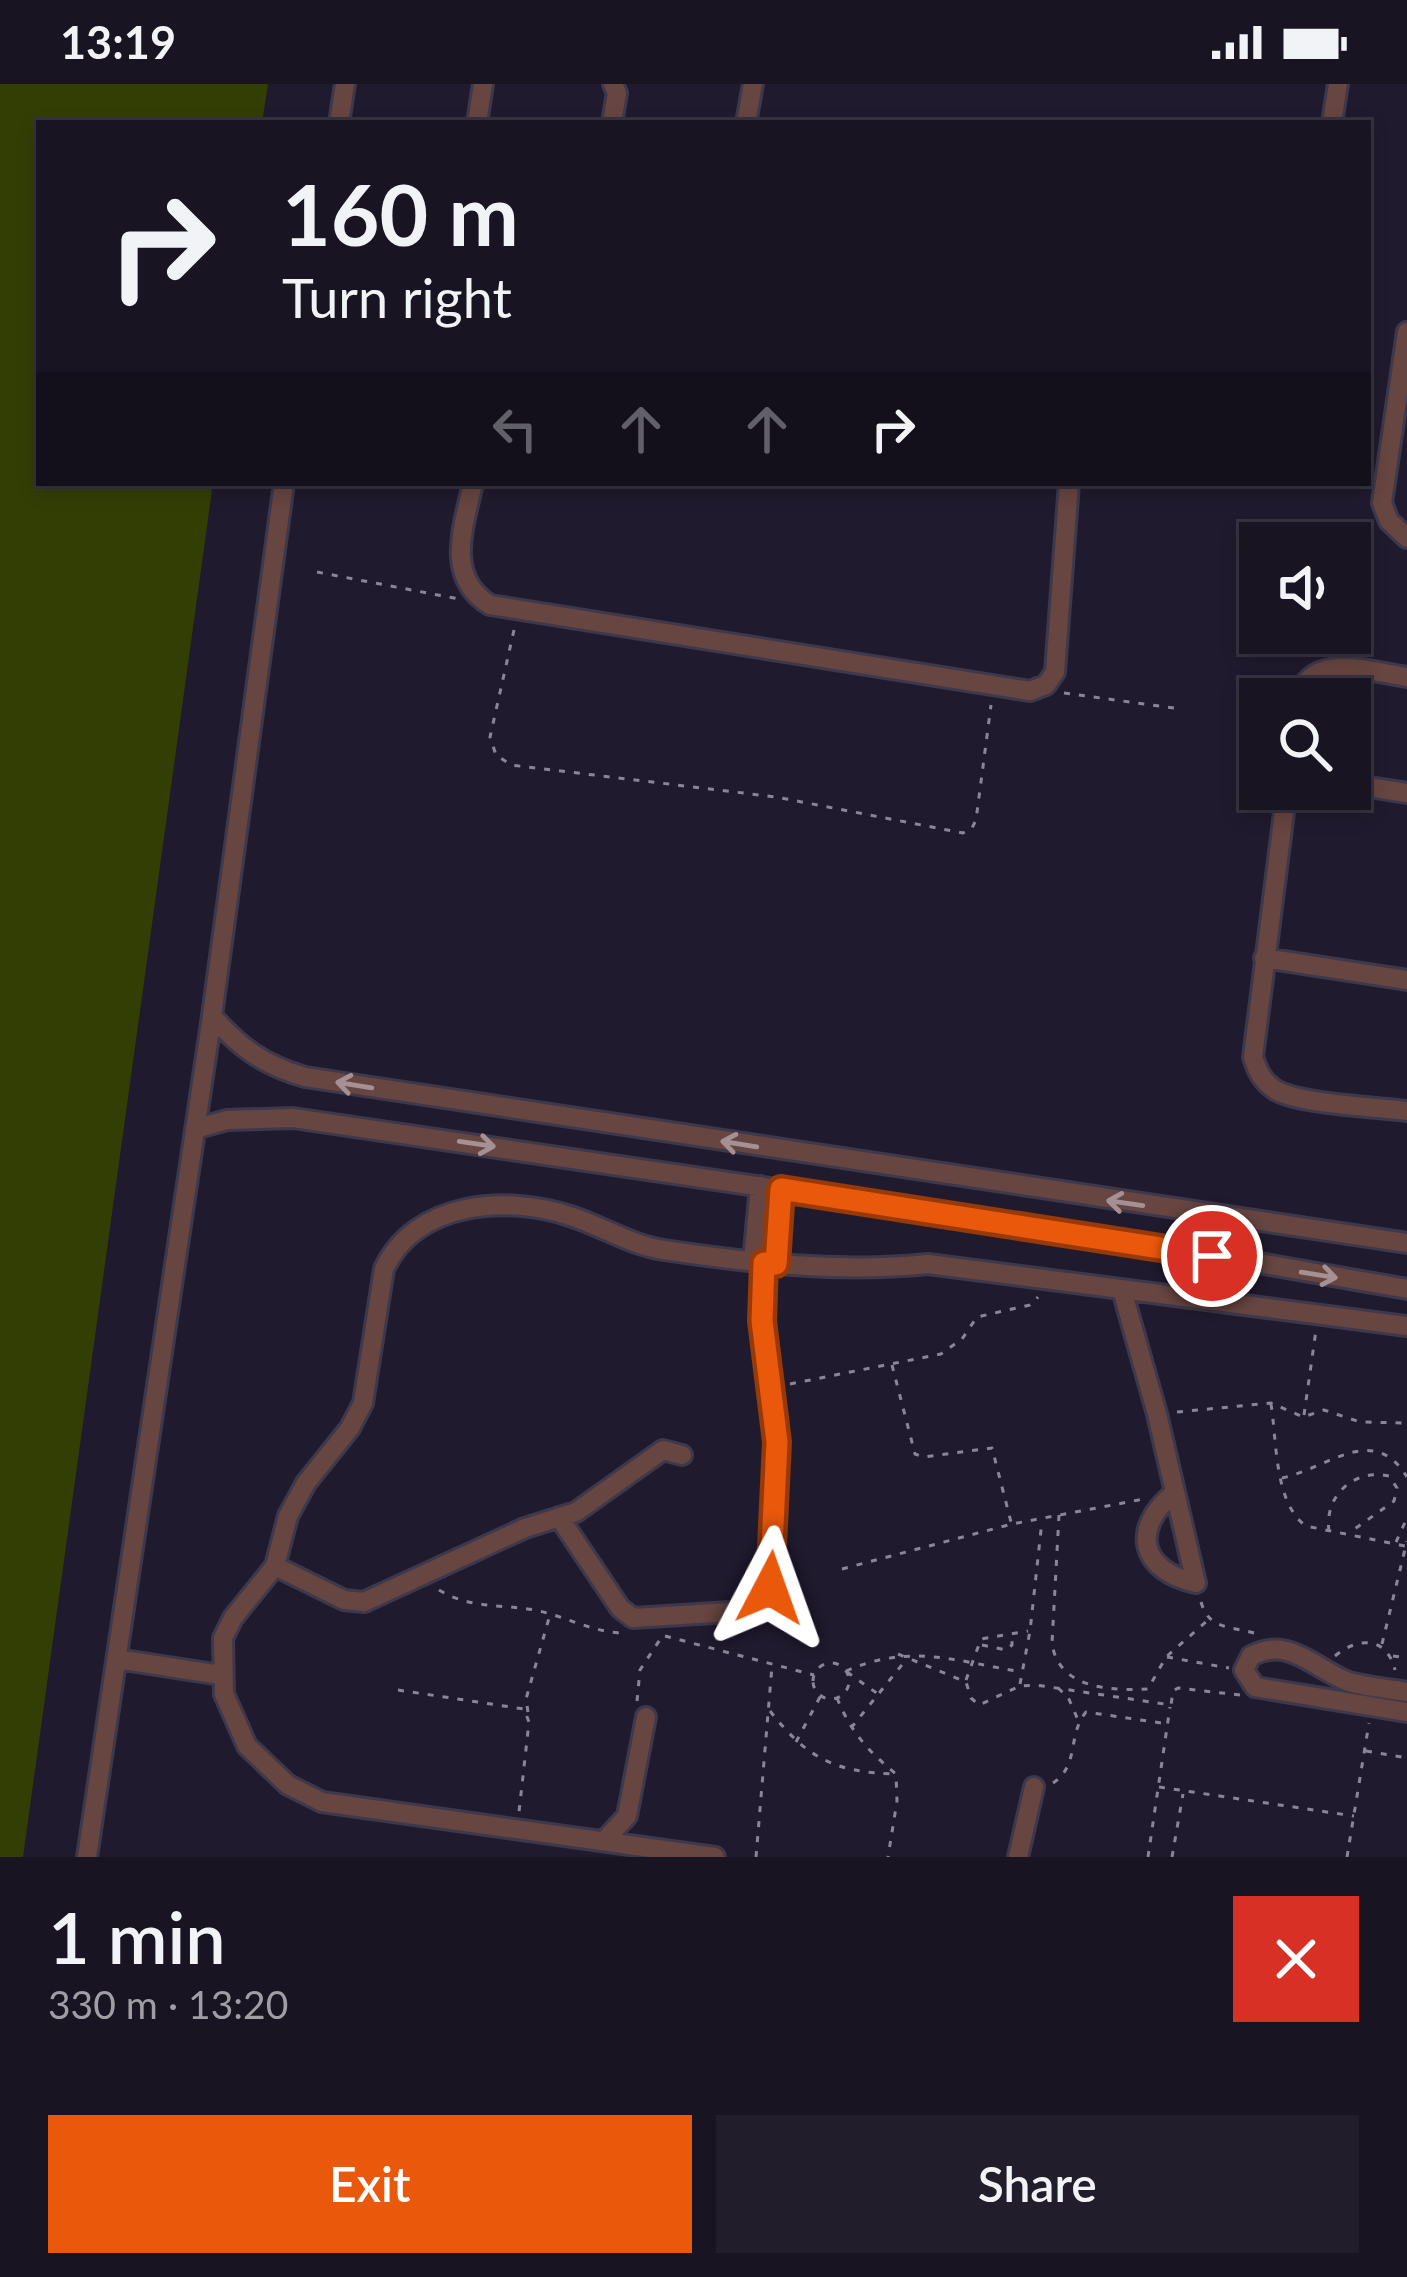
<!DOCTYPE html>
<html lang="en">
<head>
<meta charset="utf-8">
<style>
	:root { --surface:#181422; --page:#211d2a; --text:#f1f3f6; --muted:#9f9ea5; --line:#363340; --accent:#ea580c }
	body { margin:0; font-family:Lato,sans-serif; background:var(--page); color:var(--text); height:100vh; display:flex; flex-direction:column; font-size:45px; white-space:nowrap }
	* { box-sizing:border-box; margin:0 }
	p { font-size:39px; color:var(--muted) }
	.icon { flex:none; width:66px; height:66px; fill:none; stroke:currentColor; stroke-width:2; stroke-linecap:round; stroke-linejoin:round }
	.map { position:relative; height:1773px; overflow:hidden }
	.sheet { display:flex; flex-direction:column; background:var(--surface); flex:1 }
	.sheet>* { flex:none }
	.banner { position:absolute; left:36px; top:36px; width:1335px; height:366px; border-radius:0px; box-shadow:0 6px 18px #0003,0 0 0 3px var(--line); background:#181422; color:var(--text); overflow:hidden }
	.buttons { position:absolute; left:1239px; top:438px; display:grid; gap:24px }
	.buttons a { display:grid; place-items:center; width:132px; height:132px; border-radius:0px; background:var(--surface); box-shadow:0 6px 18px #0003,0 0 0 3px var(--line); font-size:60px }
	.pin { position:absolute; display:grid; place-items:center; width:102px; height:102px; color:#fff; margin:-51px; border:6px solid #fff; border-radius:50%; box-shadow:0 3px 12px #0007 }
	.me { position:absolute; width:132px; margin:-66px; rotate:4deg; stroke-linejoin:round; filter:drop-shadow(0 0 9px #0008) }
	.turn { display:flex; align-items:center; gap:42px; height:252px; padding:0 48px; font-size:54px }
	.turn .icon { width:156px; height:156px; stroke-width:2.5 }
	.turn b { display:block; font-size:84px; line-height:102px }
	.lanes { display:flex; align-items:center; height:114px; padding:0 48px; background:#0003; justify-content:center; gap:60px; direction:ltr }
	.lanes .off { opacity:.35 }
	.round { display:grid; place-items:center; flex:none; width:126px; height:126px; border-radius:0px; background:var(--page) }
	.overview { display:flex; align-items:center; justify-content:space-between; height:204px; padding:0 48px }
	h1 { font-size:72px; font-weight:600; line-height:90px }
	.button { display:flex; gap:24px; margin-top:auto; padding:24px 48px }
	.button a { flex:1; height:138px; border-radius:0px; background:var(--accent); color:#fff; font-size:48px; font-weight:600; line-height:138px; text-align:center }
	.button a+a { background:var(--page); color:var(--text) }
	.status { display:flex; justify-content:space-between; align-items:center; height:84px; padding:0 60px; background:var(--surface); direction:ltr }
	.status svg { height:33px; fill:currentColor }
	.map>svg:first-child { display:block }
</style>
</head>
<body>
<div class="status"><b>13:19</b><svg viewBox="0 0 49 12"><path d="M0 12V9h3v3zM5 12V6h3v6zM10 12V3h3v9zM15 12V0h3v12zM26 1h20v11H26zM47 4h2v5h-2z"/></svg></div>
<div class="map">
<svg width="1407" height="1773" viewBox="0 0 1407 1773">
	<rect width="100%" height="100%" fill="#201a2e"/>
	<!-- green -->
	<path fill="#333e05" d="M0 0H268L262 39H39V399H213L23 1773H0Z"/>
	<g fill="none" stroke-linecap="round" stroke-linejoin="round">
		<!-- street casing -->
		<g stroke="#3d384b" stroke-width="24">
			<path id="street" d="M339 39 345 0
				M477 39 483 0
				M612 39 617 9 613 0
				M746 39 753 0
				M1332 39 1338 0
				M1407 248 1382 419 1389 437 1407 454
				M473 399C464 442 444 493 490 521L1030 607 1046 601 1055 588 1069 399
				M1299 615C1310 566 1371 588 1407 593
				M1350 700 1407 709
				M1287 705 1253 973C1257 986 1262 997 1274 1005 1296 1020 1376 1023 1407 1027
				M1264 874 1407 896
				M212 932C240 964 264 981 305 993L1407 1159
				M195 1045 227 1036 293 1034 1145 1159 1407 1205
				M753 1178 760 1102
				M776 1180 781 1105
				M1122 1206 1157 1330 1196 1499C1141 1487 1130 1446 1173 1410
				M559 1433 620 1524 633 1534 746 1527 764 1515 770 1504 777 1358 762 1237 764 1179
				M275 1482 344 1516 364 1518 525 1444 576 1428 663 1366 682 1371
				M117 1575 221 1591
				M1407 1608C1388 1605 1368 1603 1349 1598 1317 1587 1290 1551 1251 1572L1244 1586 1255 1603 1407 1628
				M604 1757 627 1732 646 1633
				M87 1773 212 932 284 399
				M715 1773 322 1718 288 1701 247 1662 224 1610 223 1554 233 1534 275 1482 288 1432 306 1399 350 1344 363 1319 384 1185C416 1117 507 1111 570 1132 602 1142 630 1161 664 1166 751 1179 840 1189 928 1180L1407 1242
				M1018 1773 1034 1703"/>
		</g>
		<!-- path -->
		<path stroke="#8b8697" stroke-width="3" stroke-dasharray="6 9" stroke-linecap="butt" d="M317 488 459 515
			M514 546 490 653 496 671 511 681 776 713 963 749 972 744 976 736 991 621
			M1064 609 1181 625
			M892 1281 915 1370 923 1373 992 1364 1011 1438
			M790 1300 941 1270 962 1255 977 1233 1030 1221 1038 1213
			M1271 1320C1277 1357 1274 1419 1306 1442L1405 1462
			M1177 1328 1271 1319 1303 1333 1324 1326 1360 1338 1407 1339
			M1304 1331 1316 1246
			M1282 1394C1329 1384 1373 1338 1407 1393
			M1059 1431 1052 1559C1058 1605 1111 1607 1148 1605L1166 1573 1208 1536
			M1329 1447C1324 1412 1354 1384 1389 1392L1397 1404 1394 1417 1349 1449
			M1396 1458 1407 1434
			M842 1485 1012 1440 1144 1415
			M439 1506C470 1525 501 1520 535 1526 564 1532 590 1547 620 1549
			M1201 1518C1209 1546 1230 1542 1254 1549
			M665 1552 814 1591
			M1382 1560 1407 1457
			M982 1561 1006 1566 1012 1561V1549
			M898 1570 966 1598 971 1614 979 1621 1020 1602 1036 1601 1171 1621 1173 1607 1178 1604 1240 1611
			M1335 1572C1359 1552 1387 1553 1395 1586
			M1393 1572 1407 1574
			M1167 1573 1229 1584
			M813 1597a18 18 0 1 1 36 0a18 18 0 1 1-36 0Z
			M846 1587C910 1559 955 1577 1022 1588
			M847 1588 878 1610
			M966 1596 981 1555 1028 1547
			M1020 1600 1030 1547 1042 1437
			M1058 1604 1068 1613 1078 1636
			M398 1606 524 1625 529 1638 519 1728
			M837 1614C851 1648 867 1666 896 1690L897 1717 888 1773
			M637 1617 640 1586 663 1551
			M770 1627C807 1674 834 1688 894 1690
			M528 1628 526 1615 549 1534
			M851 1644 905 1577
			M796 1658 820 1613
			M1366 1667 1407 1674
			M1053 1699C1080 1681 1067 1651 1086 1628L1168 1640
			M1159 1703 1354 1732
			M756 1773 772 1582
			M1148 1773 1170 1623
			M1172 1773 1183 1710
			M1347 1773 1369 1639"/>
		<!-- street -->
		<use href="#street" stroke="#674540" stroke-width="18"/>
	</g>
	<!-- one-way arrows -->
	<defs><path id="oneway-shaft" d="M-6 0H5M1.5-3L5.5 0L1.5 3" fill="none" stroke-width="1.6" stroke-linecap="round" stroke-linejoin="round" transform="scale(3)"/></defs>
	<g stroke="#a59194">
		<use href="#oneway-shaft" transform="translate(354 1001) rotate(-171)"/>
		<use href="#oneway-shaft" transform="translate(477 1060) rotate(8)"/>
		<use href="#oneway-shaft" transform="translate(739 1060) rotate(-171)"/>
		<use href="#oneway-shaft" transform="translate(1125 1119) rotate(-172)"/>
		<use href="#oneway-shaft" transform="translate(1319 1191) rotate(9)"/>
	</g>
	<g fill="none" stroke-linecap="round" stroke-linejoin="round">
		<!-- route casing -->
		<g stroke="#983908" stroke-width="30">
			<path id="route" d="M770 1504 777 1358 762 1237 764 1179 776 1180 781 1105 1212 1172"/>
		</g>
		<!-- route -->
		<use href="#route" stroke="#ea580c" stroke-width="21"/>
	</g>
</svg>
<div class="buttons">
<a><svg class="icon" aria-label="sound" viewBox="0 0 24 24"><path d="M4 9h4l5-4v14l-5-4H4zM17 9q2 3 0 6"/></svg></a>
<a><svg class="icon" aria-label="search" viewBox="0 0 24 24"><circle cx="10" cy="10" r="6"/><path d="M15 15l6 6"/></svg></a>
</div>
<div class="pin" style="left:1212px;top:1172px;background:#d93025"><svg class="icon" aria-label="arrive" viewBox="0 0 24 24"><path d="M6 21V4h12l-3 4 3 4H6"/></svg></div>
<svg class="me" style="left:770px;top:1504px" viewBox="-20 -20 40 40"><path d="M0-17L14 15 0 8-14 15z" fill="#ea580c" stroke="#fff" stroke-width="4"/></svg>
<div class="banner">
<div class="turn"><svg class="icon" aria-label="right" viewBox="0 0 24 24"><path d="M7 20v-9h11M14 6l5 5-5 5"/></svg><div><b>160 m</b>Turn right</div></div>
<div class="lanes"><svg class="icon off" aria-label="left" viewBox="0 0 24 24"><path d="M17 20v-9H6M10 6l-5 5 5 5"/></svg><svg class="icon off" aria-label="ahead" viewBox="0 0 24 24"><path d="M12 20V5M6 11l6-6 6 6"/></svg><svg class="icon off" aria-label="ahead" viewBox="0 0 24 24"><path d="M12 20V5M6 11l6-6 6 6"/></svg><svg class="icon" aria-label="right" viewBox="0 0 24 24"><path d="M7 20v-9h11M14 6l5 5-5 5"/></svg></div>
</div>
</div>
<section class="sheet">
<div class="overview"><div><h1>1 min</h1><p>330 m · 13:20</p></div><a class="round" style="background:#d93025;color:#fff"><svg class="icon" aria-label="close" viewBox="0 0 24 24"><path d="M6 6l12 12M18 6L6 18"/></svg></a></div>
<div class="button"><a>Exit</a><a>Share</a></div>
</section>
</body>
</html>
